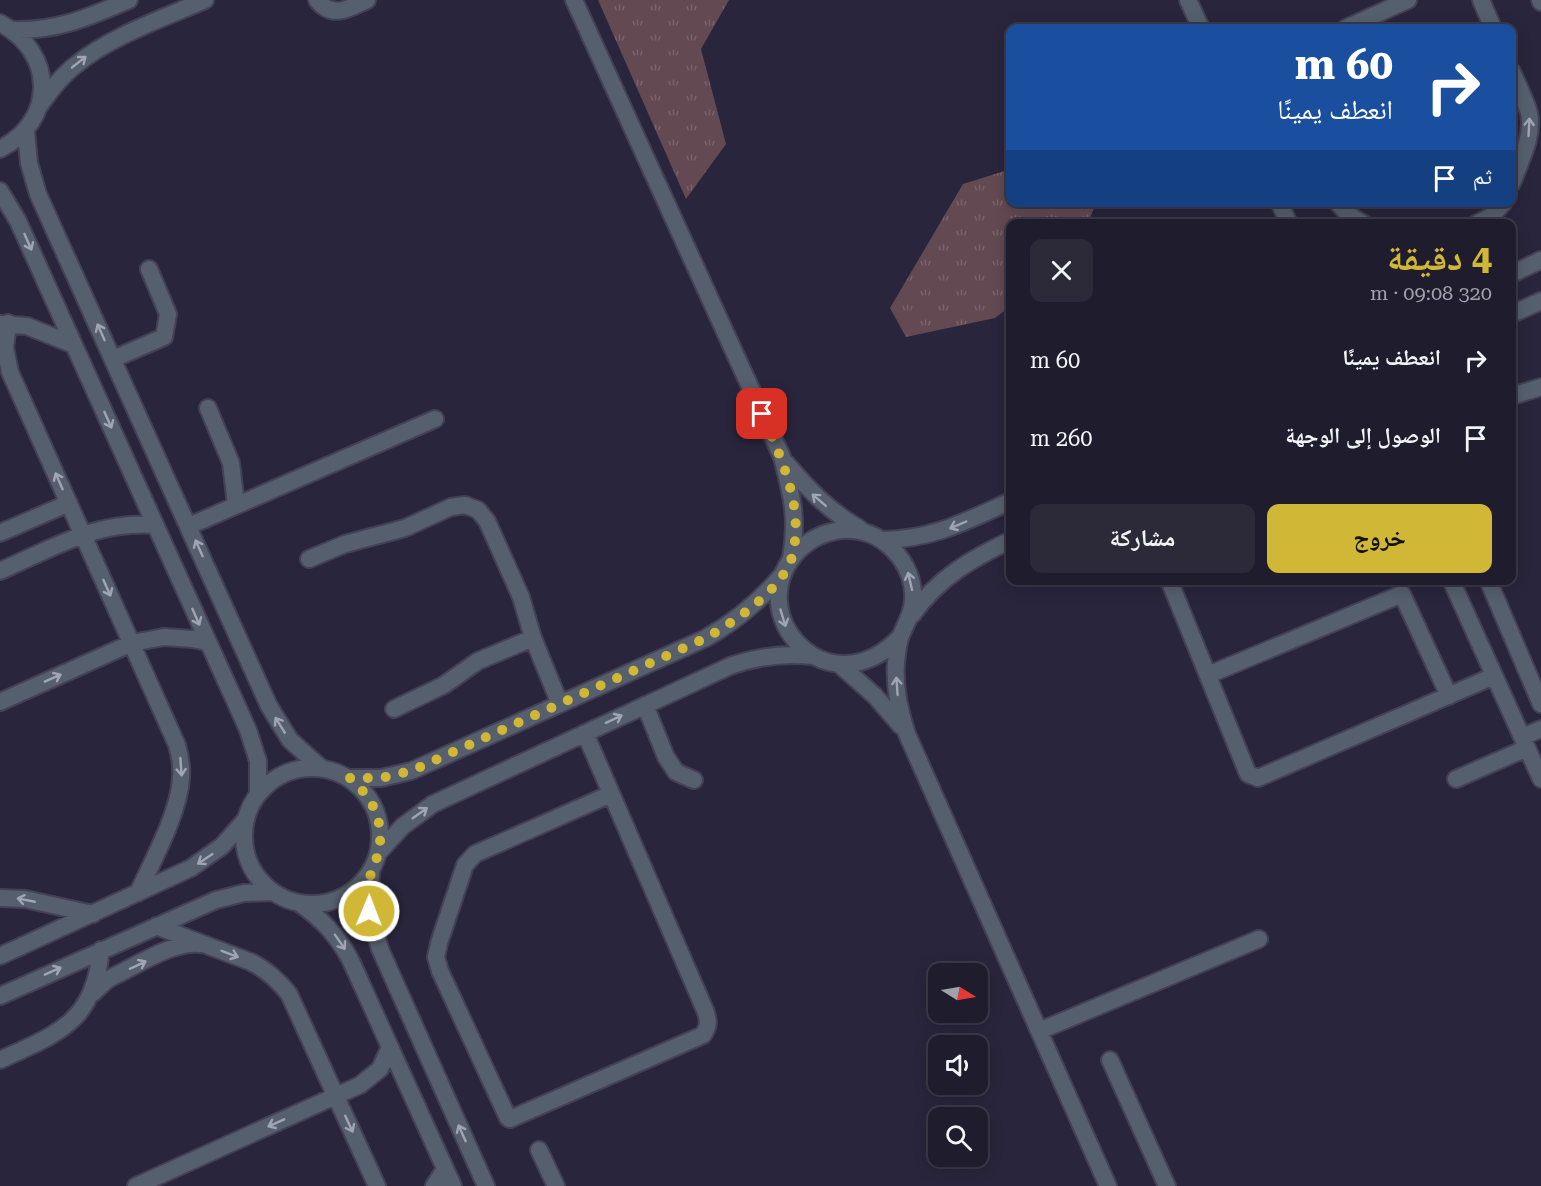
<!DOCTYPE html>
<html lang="ar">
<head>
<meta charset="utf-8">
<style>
	:root { --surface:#1f1c2d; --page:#2c2939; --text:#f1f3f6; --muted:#a1a1aa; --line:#3c3a49; --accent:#d1b736 }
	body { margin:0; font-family:"Roboto Serif","Noto Naskh Arabic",serif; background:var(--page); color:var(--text); direction:rtl; height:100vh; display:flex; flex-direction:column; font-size:22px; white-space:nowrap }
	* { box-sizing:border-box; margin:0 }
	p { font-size:20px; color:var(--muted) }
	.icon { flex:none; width:33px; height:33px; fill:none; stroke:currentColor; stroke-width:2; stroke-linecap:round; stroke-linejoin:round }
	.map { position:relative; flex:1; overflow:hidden; direction:ltr }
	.drawer { position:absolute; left:1006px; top:219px; width:510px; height:366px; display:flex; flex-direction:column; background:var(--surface); border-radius:12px; box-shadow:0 3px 15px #0003,0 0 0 2px var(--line); direction:rtl }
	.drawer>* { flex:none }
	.top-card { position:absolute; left:1006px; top:24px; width:510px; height:183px; border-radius:12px; box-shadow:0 3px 15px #0003,0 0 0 2px var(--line); direction:rtl; background:#1a4fa0; color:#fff; overflow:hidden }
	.needle { width:39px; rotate:101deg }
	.fabs { position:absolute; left:928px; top:963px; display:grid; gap:12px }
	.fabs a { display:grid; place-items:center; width:60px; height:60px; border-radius:12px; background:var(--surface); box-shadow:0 3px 15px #0003,0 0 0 2px var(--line); font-size:30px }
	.pin { position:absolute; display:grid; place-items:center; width:51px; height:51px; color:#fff; margin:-26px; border-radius:12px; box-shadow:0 3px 9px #0006 }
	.me { position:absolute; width:66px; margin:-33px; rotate:1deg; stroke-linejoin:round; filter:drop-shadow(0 0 4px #0008) }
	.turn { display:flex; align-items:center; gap:21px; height:126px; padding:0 24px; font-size:27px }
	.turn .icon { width:78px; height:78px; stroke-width:2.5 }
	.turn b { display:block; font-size:42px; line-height:51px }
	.then { display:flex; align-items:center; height:57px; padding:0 24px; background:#0003; gap:12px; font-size:22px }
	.round { display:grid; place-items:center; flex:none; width:63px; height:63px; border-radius:12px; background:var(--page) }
	.headline { display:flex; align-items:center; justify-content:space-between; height:102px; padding:0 24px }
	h1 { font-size:36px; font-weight:700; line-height:45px; color:var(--accent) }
	.button { display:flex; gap:12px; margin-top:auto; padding:12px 24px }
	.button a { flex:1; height:69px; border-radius:12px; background:var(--accent); color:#111; font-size:24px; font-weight:700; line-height:69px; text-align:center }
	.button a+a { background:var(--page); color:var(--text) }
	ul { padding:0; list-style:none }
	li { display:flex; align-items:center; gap:18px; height:78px; padding:0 24px }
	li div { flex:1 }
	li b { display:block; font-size:22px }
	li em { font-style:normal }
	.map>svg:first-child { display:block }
</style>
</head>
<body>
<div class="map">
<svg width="1541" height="1186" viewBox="0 0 1541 1186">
	<defs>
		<pattern id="grass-tufts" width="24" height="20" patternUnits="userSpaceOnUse" patternTransform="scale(1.5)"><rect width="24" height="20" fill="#634951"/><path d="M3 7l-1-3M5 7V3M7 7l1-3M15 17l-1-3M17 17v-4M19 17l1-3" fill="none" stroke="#7a636b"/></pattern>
	</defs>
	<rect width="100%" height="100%" fill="#29253c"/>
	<!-- grass -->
	<path fill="url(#grass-tufts)" d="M598 0H729L701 49 726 144 686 199Z
		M1011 169V202L1096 203 1088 223 1011 224V306L995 318 906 337 890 308 963 184Z"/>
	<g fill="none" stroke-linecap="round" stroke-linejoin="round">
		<!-- minor casing -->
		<g stroke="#444157" stroke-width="20">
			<path id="minor" d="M317 0C332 19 349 9 367 0
				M574 0 782 457C792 496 798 518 791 558
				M1188 0 1201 28
				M1481 0 1493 28
				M1540 0 1541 2
				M0 23C55 52 57 120 0 149
				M1346 28 1408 0
				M14 30C58 31 89 17 129 0
				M1512 72C1518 85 1525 99 1529 113 1534 136 1520 161 1512 183
				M40 105C51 90 62 75 77 64 111 36 164 18 205 0
				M26 131 29 163 38 194 269 706 290 740 320 767
				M0 191 18 221 248 730 258 761V794
				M1279 202 1289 224
				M1337 202 1349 215 1364 224
				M1476 224 1492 216 1504 202
				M1512 274 1541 260
				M1512 314 1541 301
				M8 323 5 348 10 372 177 745C180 756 182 767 181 778 179 813 153 860 138 893
				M0 324 27 326 74 345
				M113 359 164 337 168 314 149 269
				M1512 396 1541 387
				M208 408 231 463 236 505
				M786 463C810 491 828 510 860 529
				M189 526 435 419
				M0 533 69 503
				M883 540C934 539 966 521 1011 501
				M309 559 345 544 405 528 451 507 465 505 478 510 487 521 521 597 533 638 560 704
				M0 571C53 548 95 521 155 525
				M1169 580 1248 774 1258 778 1494 676
				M1451 580 1541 779
				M1488 580 1541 704
				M912 615C938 578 971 559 1011 540
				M900 637C828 712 739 613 798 551 810 539 824 532 842 530 881 526 916 563 913 601 912 614 906 624 901 635 898 643 897 654 896 662 894 687 899 710 907 734L1108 1186
				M839 664 875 696 901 726
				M1208 675 1402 594 1449 696
				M0 702 132 643 164 637 193 639 207 642
				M645 705 666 757 676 772 694 780
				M394 709 444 685 478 661 533 638
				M585 733 705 1010C709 1021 709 1026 703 1035L510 1119 508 1118 440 971 436 957 439 943 465 865 475 854 611 794
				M1522 737 1541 729
				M244 836a68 68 0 1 1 136 0a68 68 0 1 1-136 0Z
				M349 778H381L411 771 706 638C736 621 760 601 783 574
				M1456 779 1527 748
				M378 853 403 826 433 804 730 666C758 656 784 653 813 656
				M371 872 369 911 380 949 486 1186
				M0 898 25 899 93 914
				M299 903C322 919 338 936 351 961L453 1186
				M156 926 251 962C267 970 278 980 289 994L377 1186
				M0 956 191 868 222 846 246 819
				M92 994 107 980 116 975C139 964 174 941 200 944
				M0 996 216 900 244 893 273 892
				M1039 1031 1259 939
				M0 1060C59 1033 94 1022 101 950
				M1110 1060 1167 1186
				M539 1150 556 1186
				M136 1186 360 1085 380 1069 390 1047
				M434 1186 445 1169"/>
		</g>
		<!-- minor -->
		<use href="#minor" stroke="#565f6d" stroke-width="16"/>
	</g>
	<!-- one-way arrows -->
	<defs><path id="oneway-shaft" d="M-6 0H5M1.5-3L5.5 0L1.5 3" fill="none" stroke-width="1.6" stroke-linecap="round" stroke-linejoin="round" transform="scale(1.5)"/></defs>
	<g stroke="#a1a4b4">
		<use href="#oneway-shaft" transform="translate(79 62) rotate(-38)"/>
		<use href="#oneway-shaft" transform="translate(1529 127) rotate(-87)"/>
		<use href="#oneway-shaft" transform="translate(28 242) rotate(66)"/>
		<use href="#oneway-shaft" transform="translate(101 332) rotate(-114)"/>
		<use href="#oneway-shaft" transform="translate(108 420) rotate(66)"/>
		<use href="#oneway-shaft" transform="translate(59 481) rotate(-114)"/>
		<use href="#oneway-shaft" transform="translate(819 500) rotate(-139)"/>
		<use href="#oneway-shaft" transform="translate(958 525) rotate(157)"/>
		<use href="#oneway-shaft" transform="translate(199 548) rotate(-114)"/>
		<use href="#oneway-shaft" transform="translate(910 581) rotate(-103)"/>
		<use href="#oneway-shaft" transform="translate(107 588) rotate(66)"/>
		<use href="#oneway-shaft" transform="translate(196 617) rotate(66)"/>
		<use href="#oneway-shaft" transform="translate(783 618) rotate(73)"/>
		<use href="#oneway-shaft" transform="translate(53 678) rotate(-24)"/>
		<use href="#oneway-shaft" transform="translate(897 686) rotate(-94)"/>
		<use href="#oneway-shaft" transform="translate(614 719) rotate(-25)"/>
		<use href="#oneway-shaft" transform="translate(280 725) rotate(-122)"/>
		<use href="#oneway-shaft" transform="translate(181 767) rotate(86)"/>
		<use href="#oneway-shaft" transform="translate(420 813) rotate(-35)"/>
		<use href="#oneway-shaft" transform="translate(205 859) rotate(146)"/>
		<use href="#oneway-shaft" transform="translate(26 900) rotate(-169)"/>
		<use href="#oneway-shaft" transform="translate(340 942) rotate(55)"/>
		<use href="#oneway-shaft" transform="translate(230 954) rotate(21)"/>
		<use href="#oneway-shaft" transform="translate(138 965) rotate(-25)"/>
		<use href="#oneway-shaft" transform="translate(53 971) rotate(-24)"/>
		<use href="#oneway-shaft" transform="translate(276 1123) rotate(156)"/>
		<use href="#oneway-shaft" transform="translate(349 1124) rotate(65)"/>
		<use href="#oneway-shaft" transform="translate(462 1133) rotate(-114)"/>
	</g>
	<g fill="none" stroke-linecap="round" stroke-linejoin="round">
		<!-- route -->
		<path stroke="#d1b736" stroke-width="10" stroke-dasharray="0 18" d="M369 911C369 898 368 886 371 873 372 866 377 859 379 852 384 819 373 799 350 778H381L411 771 706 638C734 622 782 590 792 557 805 508 781 457 762 414"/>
	</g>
</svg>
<div class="fabs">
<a><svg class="needle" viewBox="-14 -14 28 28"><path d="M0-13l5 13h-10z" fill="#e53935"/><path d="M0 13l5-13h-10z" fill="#a1a1aa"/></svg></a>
<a><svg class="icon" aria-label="sound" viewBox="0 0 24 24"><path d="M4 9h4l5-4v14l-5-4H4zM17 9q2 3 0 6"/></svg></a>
<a><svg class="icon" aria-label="search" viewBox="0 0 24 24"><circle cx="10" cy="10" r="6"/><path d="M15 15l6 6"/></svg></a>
</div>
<div class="pin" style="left:762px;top:414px;background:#d93025"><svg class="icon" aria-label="arrive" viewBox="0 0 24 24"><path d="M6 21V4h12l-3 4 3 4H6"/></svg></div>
<svg class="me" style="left:369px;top:911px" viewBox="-20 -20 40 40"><circle r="17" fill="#d1b736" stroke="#fff" stroke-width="3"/><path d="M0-11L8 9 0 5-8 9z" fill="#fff"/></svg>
<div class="top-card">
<div class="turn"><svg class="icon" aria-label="right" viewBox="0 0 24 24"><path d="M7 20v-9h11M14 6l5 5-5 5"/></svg><div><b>60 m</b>انعطف يمينًا</div></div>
<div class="then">ثم<svg class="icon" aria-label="arrive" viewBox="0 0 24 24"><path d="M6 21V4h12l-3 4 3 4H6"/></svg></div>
</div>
<section class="drawer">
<div class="headline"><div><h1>4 دقيقة</h1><p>320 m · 09:08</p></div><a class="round"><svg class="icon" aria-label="close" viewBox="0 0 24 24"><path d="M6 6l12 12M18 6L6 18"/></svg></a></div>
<ul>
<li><svg class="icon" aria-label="right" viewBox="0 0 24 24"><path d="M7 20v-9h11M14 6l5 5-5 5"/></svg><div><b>انعطف يمينًا</b></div><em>60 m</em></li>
<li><svg class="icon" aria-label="arrive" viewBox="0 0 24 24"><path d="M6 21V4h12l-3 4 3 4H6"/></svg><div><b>الوصول إلى الوجهة</b></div><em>260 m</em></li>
</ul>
<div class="button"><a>خروج</a><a>مشاركة</a></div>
</section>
</div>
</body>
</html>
